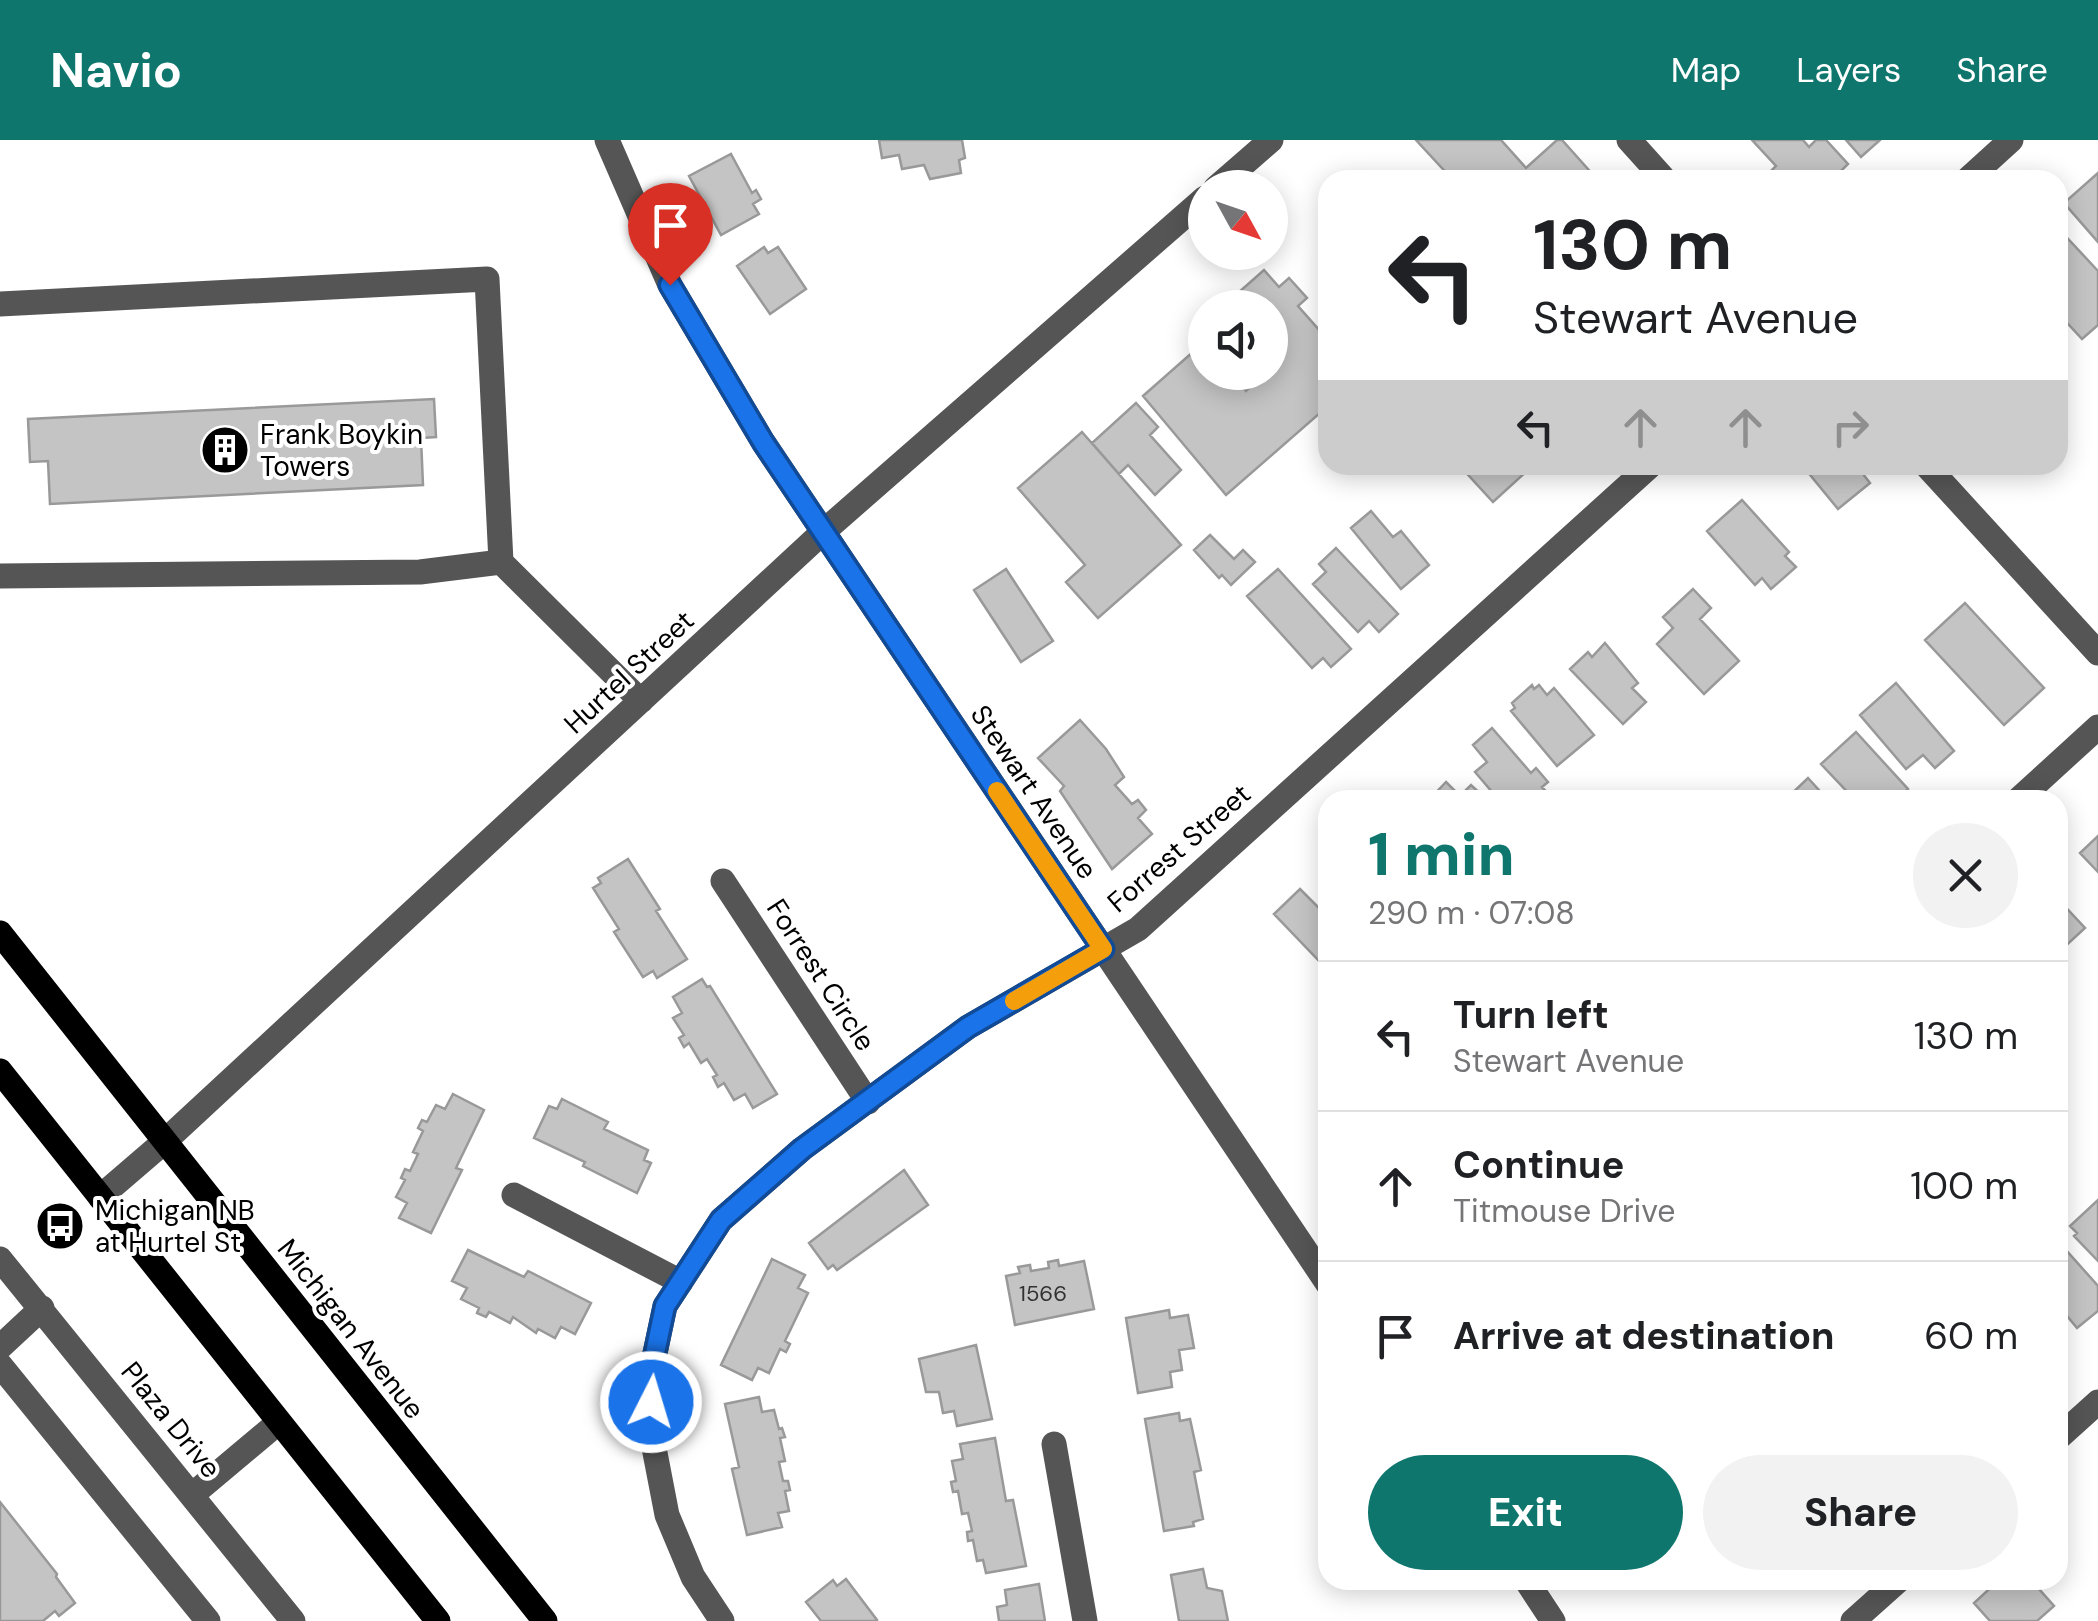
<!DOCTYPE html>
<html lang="en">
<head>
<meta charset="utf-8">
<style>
	:root { --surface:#fff; --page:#f2f2f2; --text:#202124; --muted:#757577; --line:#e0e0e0; --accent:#0f766e }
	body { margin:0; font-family:"DM Sans",sans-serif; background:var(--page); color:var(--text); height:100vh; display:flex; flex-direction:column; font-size:38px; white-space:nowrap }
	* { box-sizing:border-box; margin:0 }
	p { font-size:32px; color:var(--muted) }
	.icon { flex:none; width:55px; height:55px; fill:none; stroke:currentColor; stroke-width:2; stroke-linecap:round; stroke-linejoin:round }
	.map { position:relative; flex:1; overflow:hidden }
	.details { position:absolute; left:1318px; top:650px; width:750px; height:800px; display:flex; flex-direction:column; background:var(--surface); border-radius:30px; box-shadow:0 5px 25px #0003 }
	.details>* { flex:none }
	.top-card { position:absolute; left:1318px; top:30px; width:750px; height:305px; border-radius:30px; box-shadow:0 5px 25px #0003; background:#fff; color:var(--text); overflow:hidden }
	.needle { width:65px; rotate:130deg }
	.buttons { position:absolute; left:1188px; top:30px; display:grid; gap:20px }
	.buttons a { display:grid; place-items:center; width:100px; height:100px; border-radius:50%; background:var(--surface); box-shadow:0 5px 25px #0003; font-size:50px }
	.pin { position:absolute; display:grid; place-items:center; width:85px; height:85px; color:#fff; margin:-102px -42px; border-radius:50% 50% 50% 0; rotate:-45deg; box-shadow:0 0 10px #0007 }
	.pin .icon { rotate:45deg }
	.me { position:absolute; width:110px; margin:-55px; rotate:5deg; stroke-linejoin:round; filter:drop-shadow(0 0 8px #0008) }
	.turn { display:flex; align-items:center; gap:35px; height:210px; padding:0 50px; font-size:45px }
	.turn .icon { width:130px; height:130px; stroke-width:2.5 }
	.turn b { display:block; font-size:70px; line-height:85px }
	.lanes { display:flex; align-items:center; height:95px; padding:0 50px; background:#0003; justify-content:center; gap:50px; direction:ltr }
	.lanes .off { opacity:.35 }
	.round { display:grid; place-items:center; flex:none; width:105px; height:105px; border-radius:52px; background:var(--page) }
	.head { display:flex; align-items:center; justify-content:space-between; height:170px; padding:0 50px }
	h1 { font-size:60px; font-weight:800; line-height:75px; color:var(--accent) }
	.cta { display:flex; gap:20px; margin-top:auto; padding:20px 50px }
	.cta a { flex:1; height:115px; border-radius:60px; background:var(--accent); color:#fff; font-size:40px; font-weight:800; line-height:115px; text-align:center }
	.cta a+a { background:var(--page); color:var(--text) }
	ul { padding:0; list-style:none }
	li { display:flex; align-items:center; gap:30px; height:150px; padding:0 50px; border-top:2px solid var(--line) }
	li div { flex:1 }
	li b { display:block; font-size:38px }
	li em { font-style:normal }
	header { display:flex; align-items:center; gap:60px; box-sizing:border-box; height:140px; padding:0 50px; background:var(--accent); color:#fff }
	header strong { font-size:48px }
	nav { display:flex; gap:55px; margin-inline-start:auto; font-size:35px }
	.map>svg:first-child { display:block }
</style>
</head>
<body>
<header>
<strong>Navio</strong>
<nav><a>Map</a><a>Layers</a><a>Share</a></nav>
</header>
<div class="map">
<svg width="2098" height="1481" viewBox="0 0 2098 1481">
	<rect width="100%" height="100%" fill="#fff"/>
	<!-- building -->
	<path fill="#c4c4c4" stroke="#999" stroke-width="2.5" d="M879 0H962L965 18 959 20 961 33 930 39 924 25 902 29 899 15 882 18Z
		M1416 0H1501L1526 28 1557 0H1562L1595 37 1592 40H1453Z
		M1752 0H1803L1809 7 1816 0H1826L1848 24 1832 40H1762L1776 26Z
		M1846 0H1880L1861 17Z
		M731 14 752 53 756 50 761 59 753 64 759 74 721 95 689 36Z
		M2098 33V102L2064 63Z
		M2058 88 2098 131V185L2082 199 2058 173Z
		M764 107 768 113 778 107 806 149 770 174 737 126Z
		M1264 130 1279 147 1289 138 1307 158 1298 166 1328 200V266L1226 355 1143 256 1203 203 1205 232H1229L1246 251 1253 244 1243 232H1270V168H1221Z
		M434 259 436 297 421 298 423 345 50 364 48 321 30 322 28 279Z
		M1136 263 1158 287 1150 295 1181 330 1155 355 1128 325 1119 334 1092 303Z
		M1082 292 1181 405 1098 478 1066 442 1085 425 1018 348Z
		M1459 325H1521L1527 331 1493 362Z
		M1802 325H1856L1870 343 1838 369Z
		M1742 360 1789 412 1785 416 1796 427 1771 449 1762 438 1755 445 1707 391Z
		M1371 371 1393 397 1401 391 1429 425 1401 449 1351 388Z
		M1210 395 1234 419 1243 410 1255 422 1231 445 1222 435 1219 438 1194 410Z
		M1336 408 1398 474 1379 492 1369 481 1358 492 1313 444 1326 432 1319 424Z
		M1006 429 1053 501 1021 522 974 450Z
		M1278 429 1351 509 1331 527 1323 518 1312 528 1247 456Z
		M1693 449 1711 468 1700 479 1739 521 1704 554 1657 504 1673 488 1663 477Z
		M1965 463 2044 548 2004 585 1925 500Z
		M1605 503 1638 543 1632 548 1646 562 1623 584 1570 529 1588 512 1592 517Z
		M1896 543 1954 611 1935 628 1923 615 1906 629 1860 575Z
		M1532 545 1534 549 1539 545 1547 555 1554 548 1594 595 1557 626 1511 571 1515 568 1512 563Z
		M1080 580 1106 609 1124 637 1115 645 1132 664 1138 660 1146 670 1138 678 1152 694 1112 729 1060 651 1064 646 1038 618Z
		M1492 588 1531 633 1536 628 1548 642 1542 647 1554 660H1499L1475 632 1487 622 1473 605Z
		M1856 592 1908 649 1896 660H1884L1881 656 1877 660H1855L1821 624Z
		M1808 638 1828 660H1785Z
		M1446 642 1460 656 1471 645 1487 660H1429Z
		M2098 696V732L2080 713Z
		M628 719 660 769 656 771 687 819 657 838 653 831 643 837 614 792 619 789 593 748 601 743 598 738Z
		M1300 749 1328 777V819L1322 824 1274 774Z
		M2058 759 2085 788 2059 812 2058 810Z
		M702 839 707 847 710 846 777 954 753 968 745 954 734 960 724 943 718 947 713 937 717 935 707 919 701 923 689 903 684 907 679 898 684 895 673 878 682 873 673 857Z
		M453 954 484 970 456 1028 462 1030 431 1093 399 1078 407 1063 396 1057 405 1040 401 1038 405 1029 410 1031 418 1014 413 1012 423 991 418 988 422 980 427 982 436 965 445 969Z
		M562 959 608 982 604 989 648 1010 644 1020 651 1023 637 1053 583 1026 585 1022 534 998 549 966 557 969Z
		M904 1030 928 1065 837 1130 833 1125 828 1129 809 1103Z
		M2098 1060V1121L2074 1096 2077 1093 2070 1086Z
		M2058 1101 2098 1146V1171L2077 1188 2058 1165Z
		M468 1110 524 1137 528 1131 591 1163 575 1194 561 1187 555 1198 538 1189 536 1193 513 1177 510 1183 489 1172 486 1177 477 1173 479 1168 461 1159 467 1148 452 1141Z
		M772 1119 805 1135 798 1148 808 1153 785 1201 790 1204 786 1212 780 1209 769 1233 758 1228 752 1240 721 1225Z
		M1058 1120 1059 1126 1084 1121 1094 1169 1015 1185 1006 1136 1020 1133 1018 1127 1030 1125 1031 1131 1049 1128 1048 1122Z
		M1169 1170 1170 1178 1188 1175 1194 1208 1179 1210 1182 1230 1170 1232 1172 1247 1138 1253 1126 1178Z
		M976 1205 992 1279 957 1286 954 1271 943 1273 939 1252H926L919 1219Z
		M759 1257 762 1272 774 1270 779 1289 782 1288 785 1297 780 1298 785 1321 779 1322 783 1341H788L790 1350 785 1351 789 1371 778 1373 782 1387 747 1395 732 1329 739 1327 725 1264Z
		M1179 1273 1180 1281 1190 1279 1201 1330 1194 1332 1203 1379 1193 1382 1194 1386 1164 1391 1145 1279Z
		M995 1298 1006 1361 1013 1360 1026 1426 986 1433 983 1420 977 1421 973 1400 968 1401 967 1392 972 1391 968 1373 962 1374 958 1351 953 1352 951 1342 956 1341 952 1321 963 1319 960 1304Z
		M0 1362 57 1434 56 1437 75 1463 59 1476 55 1471 43 1481H0Z
		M1203 1429 1207 1448 1222 1451 1228 1481H1179L1171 1435Z
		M846 1439 877 1480 876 1481H821L806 1462 833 1440 837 1446Z
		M1999 1440 2006 1443 2009 1440H2031L2054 1466 2037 1481H1990L1974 1463Z
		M1039 1444 1045 1481H999L997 1467 1007 1465 1005 1450Z"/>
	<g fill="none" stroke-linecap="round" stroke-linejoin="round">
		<!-- minor -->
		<path stroke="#555" stroke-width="25" d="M607 0 670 145 763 302 1328 1144
			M1629 0 1665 40
			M1967 40 2011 0
			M1216 48 1271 0
			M0 164 487 139 501 422 641 561
			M1926 325 2098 513
			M0 436 420 432 501 422
			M2018 660 2098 587
			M723 741 868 962
			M514 1055 681 1142
			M100 1057 164 1002 823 392 1205 58
			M0 1119 293 1481
			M0 1207 42 1168
			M0 1225 208 1481
			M2058 1298 2098 1262
			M1054 1304 1085 1481
			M192 1355 279 1282
			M1526 1440 1553 1481
			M722 1481 693 1437 667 1375 651 1292V1232L665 1166 721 1080 802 1009 968 887 1138 789 1651 325
			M1853 1481 1899 1440"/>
		<!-- major -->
		<path stroke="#000" stroke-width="25" d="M0 793 545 1481
			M0 931 438 1481"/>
	</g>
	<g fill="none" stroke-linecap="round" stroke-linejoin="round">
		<!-- route casing -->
		<g stroke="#114b97" stroke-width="25">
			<path id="route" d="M651 1262V1232L665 1166 721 1080 802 1009 968 887 1103 809 763 302 670 145"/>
		</g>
		<!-- route -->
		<use href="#route" stroke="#1a73e8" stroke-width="18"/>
		<!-- slow -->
		<path stroke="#f59e0b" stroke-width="18" d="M997 651 1103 809 1014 861"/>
	</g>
	<!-- icons -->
	<defs>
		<g id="building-disc" transform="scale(2.5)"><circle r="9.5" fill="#000" stroke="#fff"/><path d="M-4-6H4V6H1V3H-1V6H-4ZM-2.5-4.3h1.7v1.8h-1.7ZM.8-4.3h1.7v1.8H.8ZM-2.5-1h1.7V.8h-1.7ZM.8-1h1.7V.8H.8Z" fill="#fff"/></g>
		<g id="bus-disc" transform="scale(2.5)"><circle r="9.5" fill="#000" stroke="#fff"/><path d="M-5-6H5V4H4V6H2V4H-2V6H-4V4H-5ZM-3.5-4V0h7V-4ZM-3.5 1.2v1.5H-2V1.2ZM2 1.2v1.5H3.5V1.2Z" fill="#fff"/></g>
	</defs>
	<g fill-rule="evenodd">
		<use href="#building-disc" x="225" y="310"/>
		<use href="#bus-disc" x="60" y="1086"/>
	</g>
	<g text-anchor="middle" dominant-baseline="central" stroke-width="8" stroke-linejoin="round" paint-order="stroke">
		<!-- number labels -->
		<g font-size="22" fill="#313131">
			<text x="1043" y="1153">1566</text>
		</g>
		<!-- poi labels -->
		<g font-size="28" fill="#000" stroke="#fff" text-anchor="start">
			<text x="260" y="294">Frank Boykin<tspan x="260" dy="32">Towers</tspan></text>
			<text x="95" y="1070">Michigan NB<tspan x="95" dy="32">at Hurtel St</tspan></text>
		</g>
		<!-- street labels -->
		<g font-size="28" fill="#000" stroke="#fff">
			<text transform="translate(629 532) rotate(-43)">Hurtel Street</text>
			<text transform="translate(1034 652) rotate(56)">Stewart Avenue</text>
			<text transform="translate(1179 708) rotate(-41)">Forrest Street</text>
			<text transform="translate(821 835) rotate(57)">Forrest Circle</text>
			<text transform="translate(351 1189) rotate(52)">Michigan Avenue</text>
			<text transform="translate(171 1280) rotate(51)">Plaza Drive</text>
		</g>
	</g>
</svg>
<div class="buttons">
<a><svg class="needle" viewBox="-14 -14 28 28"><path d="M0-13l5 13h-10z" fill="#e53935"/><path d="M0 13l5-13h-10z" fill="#757577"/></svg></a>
<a><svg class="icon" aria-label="sound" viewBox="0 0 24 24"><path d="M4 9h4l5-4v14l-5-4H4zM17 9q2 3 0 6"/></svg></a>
</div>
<div class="pin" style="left:670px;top:145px;background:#d93025"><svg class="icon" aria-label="arrive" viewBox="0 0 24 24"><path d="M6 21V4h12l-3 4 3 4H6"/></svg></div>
<svg class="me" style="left:651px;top:1262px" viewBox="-20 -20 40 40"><circle r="17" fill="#1a73e8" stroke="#fff" stroke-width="3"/><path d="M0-11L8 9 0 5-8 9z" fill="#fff"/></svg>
<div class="top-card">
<div class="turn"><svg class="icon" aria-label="left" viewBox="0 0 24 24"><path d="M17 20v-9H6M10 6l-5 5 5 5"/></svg><div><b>130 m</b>Stewart Avenue</div></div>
<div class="lanes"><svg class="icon" aria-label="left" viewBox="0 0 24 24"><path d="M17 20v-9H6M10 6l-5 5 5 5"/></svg><svg class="icon off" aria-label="ahead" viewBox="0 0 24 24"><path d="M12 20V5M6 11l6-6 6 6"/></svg><svg class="icon off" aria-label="ahead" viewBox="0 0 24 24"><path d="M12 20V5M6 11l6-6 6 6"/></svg><svg class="icon off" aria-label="right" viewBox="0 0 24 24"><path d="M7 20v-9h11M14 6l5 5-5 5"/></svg></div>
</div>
<section class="details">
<div class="head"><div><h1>1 min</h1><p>290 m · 07:08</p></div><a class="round"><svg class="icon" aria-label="close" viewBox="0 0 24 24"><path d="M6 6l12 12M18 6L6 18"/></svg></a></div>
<ul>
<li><svg class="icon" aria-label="left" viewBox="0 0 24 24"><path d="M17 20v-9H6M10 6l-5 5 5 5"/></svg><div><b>Turn left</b><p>Stewart Avenue</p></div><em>130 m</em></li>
<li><svg class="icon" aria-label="ahead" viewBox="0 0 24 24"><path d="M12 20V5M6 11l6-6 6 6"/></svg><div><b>Continue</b><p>Titmouse Drive</p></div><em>100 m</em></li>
<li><svg class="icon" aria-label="arrive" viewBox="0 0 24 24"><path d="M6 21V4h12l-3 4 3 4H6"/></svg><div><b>Arrive at destination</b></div><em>60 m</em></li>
</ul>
<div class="cta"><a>Exit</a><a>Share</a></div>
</section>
</div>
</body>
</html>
